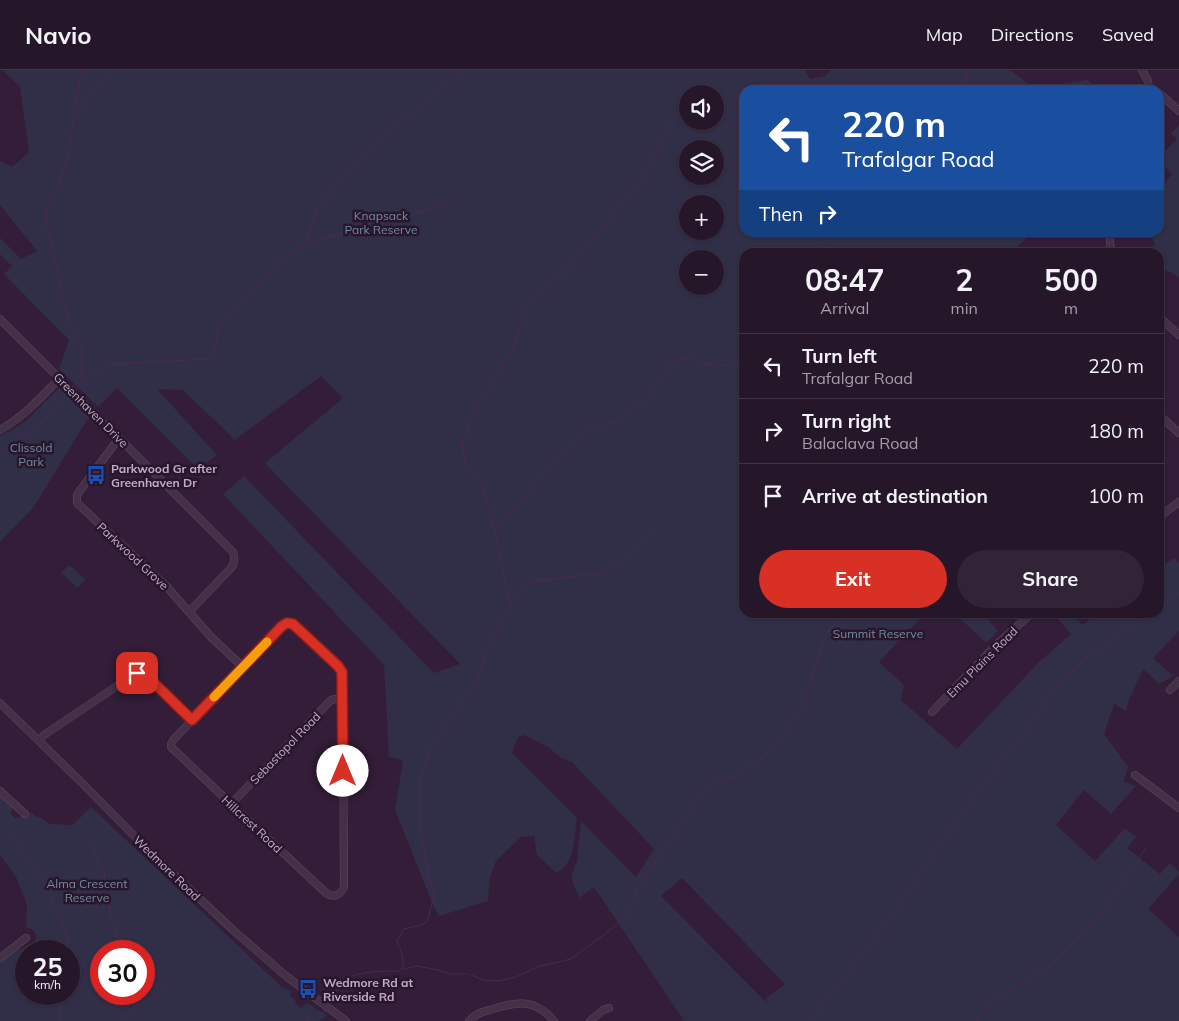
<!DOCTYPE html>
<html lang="en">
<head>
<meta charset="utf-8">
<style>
	:root { --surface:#26162a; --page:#322336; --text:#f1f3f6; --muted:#a49fa8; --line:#423547; --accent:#d93025 }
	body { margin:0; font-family:Mulish,sans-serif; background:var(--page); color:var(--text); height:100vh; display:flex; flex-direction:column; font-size:19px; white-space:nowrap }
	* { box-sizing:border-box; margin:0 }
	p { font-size:16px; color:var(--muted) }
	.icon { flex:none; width:28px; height:28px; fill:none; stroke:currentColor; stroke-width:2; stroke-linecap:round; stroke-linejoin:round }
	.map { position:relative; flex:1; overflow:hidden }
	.side { position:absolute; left:739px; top:178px; width:425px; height:370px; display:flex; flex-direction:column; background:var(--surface); border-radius:15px; box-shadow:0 1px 4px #0004,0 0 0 1px var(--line) }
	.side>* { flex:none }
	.top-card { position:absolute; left:739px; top:15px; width:425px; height:152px; border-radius:15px; box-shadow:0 1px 4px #0004,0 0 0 1px var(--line); background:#1a4fa0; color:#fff; overflow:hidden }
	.tools { position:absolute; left:679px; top:15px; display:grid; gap:10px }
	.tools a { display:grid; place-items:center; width:45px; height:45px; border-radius:50%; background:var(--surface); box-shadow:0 1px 4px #0004,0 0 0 1px var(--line); font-size:25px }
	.speed { position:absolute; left:15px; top:870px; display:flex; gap:10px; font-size:25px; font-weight:700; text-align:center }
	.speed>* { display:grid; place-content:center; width:65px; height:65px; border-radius:50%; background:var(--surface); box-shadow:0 1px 4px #0004,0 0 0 1px var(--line); line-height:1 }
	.speed small { font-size:12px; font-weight:400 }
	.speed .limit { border:8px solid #d22; background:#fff; color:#111 }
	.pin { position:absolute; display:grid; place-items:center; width:42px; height:42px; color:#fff; margin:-21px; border-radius:10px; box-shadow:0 2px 8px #0006 }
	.me { position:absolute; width:55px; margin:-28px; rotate:0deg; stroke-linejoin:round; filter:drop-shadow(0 0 4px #0008) }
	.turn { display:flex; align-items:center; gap:18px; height:105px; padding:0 20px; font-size:22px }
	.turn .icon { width:65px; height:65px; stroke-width:2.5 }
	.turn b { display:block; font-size:35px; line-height:42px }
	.then { display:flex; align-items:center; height:48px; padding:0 20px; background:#0003; gap:10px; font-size:19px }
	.eta { display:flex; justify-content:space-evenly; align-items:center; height:85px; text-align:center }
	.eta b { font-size:30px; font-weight:700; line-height:35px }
	.cta { display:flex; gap:10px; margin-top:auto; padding:10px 20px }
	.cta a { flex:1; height:58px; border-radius:30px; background:var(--accent); color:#fff; font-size:20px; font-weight:700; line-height:58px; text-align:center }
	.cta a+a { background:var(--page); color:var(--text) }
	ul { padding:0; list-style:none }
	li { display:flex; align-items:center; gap:15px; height:65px; padding:0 20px; border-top:1px solid var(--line) }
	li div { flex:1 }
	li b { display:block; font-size:19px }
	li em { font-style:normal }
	header { display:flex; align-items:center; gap:30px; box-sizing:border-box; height:70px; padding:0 25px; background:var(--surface); border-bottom:1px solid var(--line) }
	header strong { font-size:24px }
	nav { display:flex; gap:28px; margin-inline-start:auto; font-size:18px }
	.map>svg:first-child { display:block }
</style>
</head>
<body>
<header>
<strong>Navio</strong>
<nav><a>Map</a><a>Directions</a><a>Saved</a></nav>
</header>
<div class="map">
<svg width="1179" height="951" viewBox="0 0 1179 951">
	<rect width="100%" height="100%" fill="#331d38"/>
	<!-- green -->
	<path fill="#312e48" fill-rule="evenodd" d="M2 0H805L810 9 825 6 831 0H1010L1034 18 1088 10 1097 20H744V162L1032 163 1012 182H744V463L741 466 744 469V542L926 543 879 592 904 615 901 630 957 679 1039 592 1071 564 1053 543H1071L1082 555 1098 543 1159 542V498L1174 488 1179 493V561L1153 588 1173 606 1159 614 1143 599 1128 632 1126 641 1114 634 1104 664 1129 698 1127 700 1124 712 1136 716 1111 744 1084 720 1056 755 1095 791 1125 758 1136 767 1127 778 1160 804 1170 793 1179 802V804L1148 839 1179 867V951H684L594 817 579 828 571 807 577 791 581 751 636 807 654 779 572 692 561 688 548 677 524 665 518 667 512 683 577 748C574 767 576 794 556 803L537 785 534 766 521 767 496 791 490 807 488 831 439 846 433 835 395 740 403 690 389 687 384 595 223 424 244 406 434 603 460 594 265 393 343 328 321 306 235 370 183 320 157 319 217 385 198 399 117 318 98 337 59 299 69 270 4 204 12 196 0 184V168L21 189 37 181 0 135V91L12 97 29 82 20 17ZM688 24H715V51H688ZM688 79H715V106H688ZM688 134H715V161H688ZM688 189H715V216H688ZM682 808 785 914 766 928 767 933 661 826Z
		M1179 55V207L1159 196V182H1151L1148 179 1155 175 1151 166V163L1159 162V139L1165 120V113L1172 104 1159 91V87L1177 69 1171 64Z
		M58 319H61L89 347 33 438 0 472V366L15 358 27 350Z
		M69 495 85 509 78 518 61 503Z
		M954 543H983L998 561 986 573Z
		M0 726 12 737 11 744 15 748 23 746 25 748 31 742 38 748 39 747 50 754 73 755 91 737 283 918 287 919 292 922 290 925 296 931 295 933 301 938 307 933 327 946 318 951H0V892L15 881 31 875 36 869C36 862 33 858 26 857L27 835 16 807 0 785ZM26 881H69V924H26ZM101 881H144V924H101Z"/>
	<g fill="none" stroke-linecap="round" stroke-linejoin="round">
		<!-- stream -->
		<path stroke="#4d2755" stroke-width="1" d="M81 0 69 82 59 116 49 131 45 145 68 249 82 276V313
			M966 20 967 0
			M75 45 102 9 113 0
			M306 174 318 138 370 77 464 0
			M816 182 832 162
			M76 319 89 306 110 294 209 289 216 277 218 255 280 190 310 172 450 134
			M0 381 29 363 61 335 69 327
			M494 460 483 418 465 393 462 371 476 339 512 280 525 239 571 195 642 109 684 31
			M510 534 532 511 598 504 619 493 656 456
			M1159 538 1179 523
			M9 762 37 800 56 838 67 867V881
			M88 769 104 802 110 848 118 868 125 881
			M403 899 417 896 438 900 451 904H468
			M471 905 484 910 498 911 516 907 537 897 571 889 610 860 624 848 640 814 694 734 715 712 736 706 764 687 801 643 826 564 846 542
			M330 935C333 928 336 919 341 913 352 901 383 901 398 901L402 899C406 891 400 879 397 871L404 859 421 855 427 852 434 825 428 803 421 764V707L430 680 476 612 486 583 510 535 495 461 550 397 591 358 619 350 648 327 673 291 692 286 706 294 728 296 744 289
			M134 937 166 919
			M59 951 61 924
			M124 951 134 937 136 924
			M306 951 326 941
			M809 951 854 896 897 839 956 752 984 713 1025 662 1058 613 1090 585 1153 542
			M976 951 995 929 1049 897 1101 846 1146 778
			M1175 951 1179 947"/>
		<!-- minor casing -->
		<g stroke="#5c4960" stroke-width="8">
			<path id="minor" d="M1142 0 1148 11 1149 20
				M1159 23 1179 41
				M1109 162 1111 182
				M1159 247 1179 265
				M0 249 233 482C235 488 235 493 231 498L189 542
				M1159 345 1179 363
				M0 360C24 347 40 328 60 308
				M119 368 79 422 77 425V433L167 517 211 567 243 597
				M1159 447 1179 432
				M285 553H290L295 556 338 596 342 602 343 627 344 817C340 826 334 828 326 823L231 734 171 677V674L174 669Z
				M1170 620 1179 611
				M0 633 84 715 150 782 234 861 286 906 346 951
				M932 642 995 576 1033 542
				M39 670 44 665 132 606C139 602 142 602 148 607L192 650
				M1135 705 1179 738
				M0 721 25 744
				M231 734 331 630 343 627
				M0 888 26 868
				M469 951C476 943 483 942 493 939 518 931 536 929 554 951
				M590 951 603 940 609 938"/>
		</g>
		<!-- minor -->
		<use href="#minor" stroke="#443148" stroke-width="7"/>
	</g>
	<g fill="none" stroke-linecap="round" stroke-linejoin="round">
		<!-- route casing -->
		<g stroke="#8d1f18" stroke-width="12">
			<path id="route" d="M137 603H142L148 607 192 650 282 556 287 553 293 554 338 596 342 602 343 701"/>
		</g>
		<!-- route -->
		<use href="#route" stroke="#d93025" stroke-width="9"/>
		<!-- slow -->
		<path stroke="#f59e0b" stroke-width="9" d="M214 627 267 572"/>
	</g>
	<!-- icons -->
	<defs>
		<g id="bus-bare" transform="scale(1.5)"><path d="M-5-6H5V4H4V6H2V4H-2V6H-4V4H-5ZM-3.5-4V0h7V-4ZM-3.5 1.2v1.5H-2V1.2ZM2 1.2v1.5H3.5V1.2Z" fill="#1a4fb4" stroke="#28172c" stroke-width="2.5" paint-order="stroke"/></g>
	</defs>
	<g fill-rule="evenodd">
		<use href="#bus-bare" x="96" y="405"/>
		<use href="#bus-bare" x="308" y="919"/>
	</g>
	<g text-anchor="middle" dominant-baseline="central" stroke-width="5" stroke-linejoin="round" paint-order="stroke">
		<!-- park labels -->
		<g font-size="12" fill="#718ba1" stroke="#28172c">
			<text x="381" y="145">Knapsack<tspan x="381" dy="14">Park Reserve</tspan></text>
			<text x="31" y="377">Clissold<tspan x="31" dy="14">Park</tspan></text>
			<text x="878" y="563">Summit Reserve</text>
			<text x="87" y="813">Alma Crescent<tspan x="87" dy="14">Reserve</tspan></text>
		</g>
		<!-- street labels -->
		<g font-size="12" fill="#c1aac5" stroke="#28172c">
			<text transform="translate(91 340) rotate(45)">Greenhaven Drive</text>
			<text transform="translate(133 486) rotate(43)">Parkwood Grove</text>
			<text transform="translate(982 592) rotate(-45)">Emu Plains Road</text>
			<text transform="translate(285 678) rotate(-46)">Sebastopol Road</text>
			<text transform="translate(252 754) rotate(43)">Hillcrest Road</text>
			<text transform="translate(167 798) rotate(44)">Wedmore Road</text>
		</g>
		<!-- poi labels -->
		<g font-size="12" font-weight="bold" fill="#c1aac5" stroke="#28172c" text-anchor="start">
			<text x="111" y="398">Parkwood Gr after<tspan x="111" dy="14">Greenhaven Dr</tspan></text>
			<text x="323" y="912">Wedmore Rd at<tspan x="323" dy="14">Riverside Rd</tspan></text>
		</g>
	</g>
</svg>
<div class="tools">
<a><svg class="icon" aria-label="sound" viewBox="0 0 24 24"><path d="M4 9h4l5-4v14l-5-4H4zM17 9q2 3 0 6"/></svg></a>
<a><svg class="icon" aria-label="layers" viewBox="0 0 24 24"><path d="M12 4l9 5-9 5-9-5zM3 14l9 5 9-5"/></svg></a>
<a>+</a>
<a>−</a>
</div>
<div class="speed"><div>25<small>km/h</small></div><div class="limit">30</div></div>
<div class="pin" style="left:137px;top:603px;background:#d93025"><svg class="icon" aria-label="arrive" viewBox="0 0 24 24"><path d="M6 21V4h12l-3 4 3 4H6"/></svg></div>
<svg class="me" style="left:343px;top:701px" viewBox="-20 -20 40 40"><circle r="19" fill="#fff"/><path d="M0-13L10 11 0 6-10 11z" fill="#d93025"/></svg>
<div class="top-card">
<div class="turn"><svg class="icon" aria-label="left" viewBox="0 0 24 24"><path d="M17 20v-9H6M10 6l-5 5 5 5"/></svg><div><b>220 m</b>Trafalgar Road</div></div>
<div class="then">Then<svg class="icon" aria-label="right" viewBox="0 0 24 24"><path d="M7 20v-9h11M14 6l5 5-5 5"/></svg></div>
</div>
<section class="side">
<div class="eta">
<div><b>08:47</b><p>Arrival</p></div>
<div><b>2</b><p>min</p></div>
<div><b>500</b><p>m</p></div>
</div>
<ul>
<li><svg class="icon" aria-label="left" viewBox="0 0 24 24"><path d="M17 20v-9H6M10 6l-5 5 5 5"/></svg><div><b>Turn left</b><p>Trafalgar Road</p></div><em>220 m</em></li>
<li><svg class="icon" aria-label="right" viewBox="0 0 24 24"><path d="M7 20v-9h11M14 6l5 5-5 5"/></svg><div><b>Turn right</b><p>Balaclava Road</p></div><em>180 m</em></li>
<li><svg class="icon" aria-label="arrive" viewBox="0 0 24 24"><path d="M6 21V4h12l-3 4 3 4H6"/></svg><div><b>Arrive at destination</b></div><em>100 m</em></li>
</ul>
<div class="cta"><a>Exit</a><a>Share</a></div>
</section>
</div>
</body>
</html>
